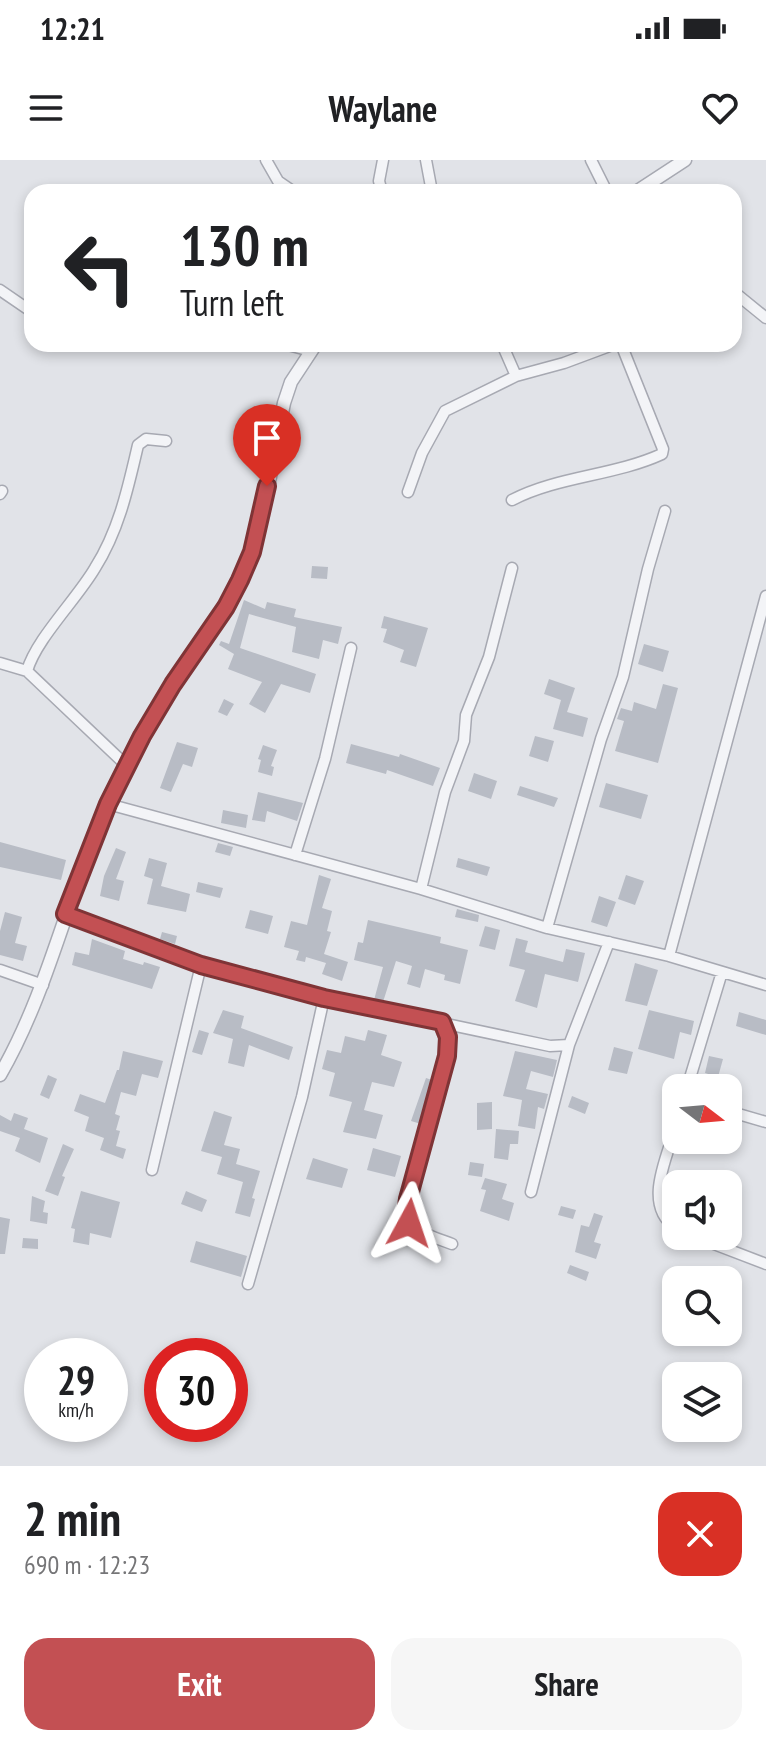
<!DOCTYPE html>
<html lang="en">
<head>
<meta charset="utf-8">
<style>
	:root { --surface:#fff; --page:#f6f6f6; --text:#202124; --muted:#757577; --accent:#c35053 }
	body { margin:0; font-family:"PT Sans Narrow",sans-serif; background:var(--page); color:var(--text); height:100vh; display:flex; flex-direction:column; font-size:30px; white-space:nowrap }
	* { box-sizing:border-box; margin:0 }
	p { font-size:26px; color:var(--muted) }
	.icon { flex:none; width:44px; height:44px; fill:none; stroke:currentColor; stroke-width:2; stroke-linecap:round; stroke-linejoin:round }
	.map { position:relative; height:1306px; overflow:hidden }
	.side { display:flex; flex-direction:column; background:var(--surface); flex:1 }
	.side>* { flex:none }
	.guide { position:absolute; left:24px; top:24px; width:718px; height:168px; border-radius:24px; box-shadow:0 4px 12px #0003; background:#fff; color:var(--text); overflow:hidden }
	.needle { width:52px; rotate:106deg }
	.buttons { position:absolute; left:662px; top:914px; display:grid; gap:16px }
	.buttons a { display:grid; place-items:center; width:80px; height:80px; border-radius:16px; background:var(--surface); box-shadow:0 4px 12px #0003; font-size:40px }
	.speed { position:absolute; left:24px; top:1178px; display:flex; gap:16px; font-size:40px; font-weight:700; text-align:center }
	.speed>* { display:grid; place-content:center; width:104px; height:104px; border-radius:50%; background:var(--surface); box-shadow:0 4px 12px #0003; line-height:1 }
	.speed small { font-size:20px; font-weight:400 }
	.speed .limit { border:12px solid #d22; background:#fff; color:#111 }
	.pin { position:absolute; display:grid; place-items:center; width:68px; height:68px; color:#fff; margin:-82px -34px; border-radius:50% 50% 50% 0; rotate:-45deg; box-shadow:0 0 8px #0007 }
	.pin .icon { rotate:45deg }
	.me { position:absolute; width:88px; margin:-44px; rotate:5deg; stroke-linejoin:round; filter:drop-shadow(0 0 6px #0008) }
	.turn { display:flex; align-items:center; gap:28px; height:168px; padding:0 24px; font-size:36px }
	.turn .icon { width:104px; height:104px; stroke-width:2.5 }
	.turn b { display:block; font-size:56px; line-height:68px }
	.round { display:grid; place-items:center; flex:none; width:84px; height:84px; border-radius:24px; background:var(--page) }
	.headline { display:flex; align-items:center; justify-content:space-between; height:136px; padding:0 24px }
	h1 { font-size:48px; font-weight:800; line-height:60px }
	.primary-button { display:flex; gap:16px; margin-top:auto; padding:16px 24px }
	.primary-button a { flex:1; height:92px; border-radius:24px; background:var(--accent); color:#fff; font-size:32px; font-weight:800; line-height:92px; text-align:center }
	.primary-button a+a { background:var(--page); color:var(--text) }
	.status { display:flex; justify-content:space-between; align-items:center; height:56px; padding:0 40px; background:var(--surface); direction:ltr }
	.status svg { height:22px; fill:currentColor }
	header { display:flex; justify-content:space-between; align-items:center; height:104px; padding:0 24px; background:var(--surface); font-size:36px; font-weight:800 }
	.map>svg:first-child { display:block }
</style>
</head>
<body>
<div class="status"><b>12:21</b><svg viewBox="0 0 49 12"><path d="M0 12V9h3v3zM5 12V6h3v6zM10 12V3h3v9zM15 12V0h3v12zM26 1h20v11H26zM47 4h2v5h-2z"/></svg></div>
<header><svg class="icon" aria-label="menu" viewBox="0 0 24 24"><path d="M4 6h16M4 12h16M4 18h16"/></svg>Waylane<svg class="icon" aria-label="heart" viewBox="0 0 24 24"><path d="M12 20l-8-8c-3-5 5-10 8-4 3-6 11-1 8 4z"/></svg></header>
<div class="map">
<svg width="766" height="1306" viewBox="0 0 766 1306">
	<rect width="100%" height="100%" fill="#e1e3e8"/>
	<!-- building -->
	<path fill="#b8bcc5" d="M312 406 328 407 327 419 311 418Z
		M244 440 265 449 267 442 296 449 294 457 342 467 338 484 323 480 319 499 292 492 296 467 249 454 240 488 316 514 310 533 281 524 265 553 249 544 262 522 228 509 234 494 219 485 221 481 229 484Z
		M384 456 428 468 416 507 400 502 404 490 383 482 387 469 381 468Z
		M644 484 669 491 663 512 638 504Z
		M549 519 575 528 567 552 588 558 583 577 553 569 561 540 544 534Z
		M663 524 678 528 658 603 615 591 624 561 617 559 621 548 632 551 634 542 656 549Z
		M224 539 234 544 227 556 218 552Z
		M535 576 554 581 548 602 529 596Z
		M177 582 198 588 192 607 183 604 171 632 160 628Z
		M351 584 399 597 400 594 440 608 433 626 387 610 386 614 346 603Z
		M263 585 277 590 271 606 274 607 272 616 258 612 261 600 258 599Z
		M474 613 497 621 491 639 468 631Z
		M606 623 648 635 641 659 599 647Z
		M520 626 558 638 554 647 517 635Z
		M258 632 303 643 297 661 267 651 265 662 252 660Z
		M223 650 248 655 246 668 221 663Z
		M0 682 66 700 61 720 0 707Z
		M218 683 233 687 230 696 215 692Z
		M116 688 126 692 116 719 124 721 119 741 100 736 104 716Z
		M149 698 167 703 161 726 190 734 186 752 147 744 153 719 144 716Z
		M458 698 490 707 487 716 456 707Z
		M319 715 331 719 322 748 332 751 327 771 331 772 324 794 348 802 342 821 322 814 326 803 306 797 305 802 296 800 299 791 284 787 291 761 307 765Z
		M626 715 644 721 635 745 618 739Z
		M198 722 223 728 220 738 196 732Z
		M599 736 616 742 607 767 591 762Z
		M457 749 479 755 478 762 455 757Z
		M250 750 273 756 268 774 245 768Z
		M5 752 22 757 15 783 27 786 23 801 0 795V771Z
		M368 760 441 777 440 783 468 790 460 824 444 820 445 815 425 809 420 828 407 824 412 806 396 801 383 842 374 840 383 807 354 800 358 782 363 783Z
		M485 766 500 770 495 790 479 786Z
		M162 772 177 776 175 784 160 779Z
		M516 778 528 781 525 792 563 802 566 789 585 793 578 822 545 814 537 848 515 841 525 810 509 806Z
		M92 779 125 791 123 799 143 805 144 802 160 807 152 829 72 805 75 792 89 795Z
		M635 803 658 810 647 846 625 841Z
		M223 850 244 856 241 868 293 887 289 900 249 885 244 907 228 903 233 879 213 873Z
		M649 850 694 861 691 875 680 872 674 899 638 889Z
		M739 852 766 860V875L736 866Z
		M199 870 209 873 202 895 192 892Z
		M368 870 387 875 381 895 402 902 394 927 372 922 364 950 383 955 376 979 343 972 352 942 329 936 335 913 322 909 327 890 341 893 345 876 365 881Z
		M614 887 633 892 627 914 608 910Z
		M123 891 163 901 158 918 142 914 136 936 121 932 115 954 120 956 116 970 120 971 116 986 126 989 123 999 100 990 104 978 85 971 89 957 74 951 80 934 105 943 117 910H119Z
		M515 891 557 900 553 917 531 911 526 929 548 934 544 949 538 947 535 969 518 966 522 940 503 936Z
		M709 896 723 899 718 917 705 913Z
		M48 915 57 919 49 939 40 935Z
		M426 918 432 920 421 964 411 961Z
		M572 936 589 943 585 954 568 947Z
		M492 942V969L477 970V943Z
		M214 951 232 957 224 985 240 989 236 1004 260 1011 252 1038 255 1039 250 1057 235 1053 243 1022 217 1014 222 997 201 991Z
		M14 953 28 958 24 969 48 978 40 1003 15 991 20 978 0 971V955L11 961Z
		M496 969 519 971 518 984H510L508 1000 494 998Z
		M63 984 74 989 62 1016 65 1017 58 1036 45 1031Z
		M373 988 401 996 395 1017 367 1010Z
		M313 998 348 1009 342 1028 306 1019Z
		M470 1002 484 1004 482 1017 468 1015Z
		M485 1018 507 1024 502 1039 514 1043 509 1061 480 1051 486 1030 481 1029Z
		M81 1031 120 1042 111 1078 90 1073 89 1085 73 1082 75 1069 71 1068Z
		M186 1031 207 1040 202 1052 181 1044Z
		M32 1036 45 1041 43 1052 48 1053 47 1064 30 1061Z
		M561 1046 576 1050 573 1059 558 1055Z
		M594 1053 603 1056 594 1082 601 1084 596 1099 575 1092 581 1065 589 1067Z
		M0 1057 10 1059 5 1094H0Z
		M23 1078 38 1079V1089L22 1088Z
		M196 1081 247 1096 241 1117 190 1102Z
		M570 1105 589 1112 586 1121 567 1113Z"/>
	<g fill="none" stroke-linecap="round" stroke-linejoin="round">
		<!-- minor casing -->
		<g stroke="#a7a9b2" stroke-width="13">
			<path id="minor" d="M266 0 278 21 294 32
				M426 0 432 32
				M591 0 607 32
				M382 32 379 21 383 0
				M0 130 32 152
				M734 132 766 158
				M284 184 311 191
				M502 184 516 216
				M408 332 422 293 445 251 516 216 564 203 615 184
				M0 334 2 331
				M512 340C558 316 614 316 662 294L663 289 621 184
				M0 503 27 511 127 606
				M27 511C36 479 77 439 95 408 119 370 128 328 138 285L146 279 166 281
				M108 644 421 729 547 768 669 796 766 825
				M295 695 325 599 351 488
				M421 729 445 632 464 581 466 555 489 497 512 408
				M65 754 188 801 245 818 324 838 550 886 569 885
				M547 768 601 579 623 517 648 409 665 351
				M669 796 766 436
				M0 810 43 825
				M442 862 448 877 447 896 406 1053C412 1072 434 1077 452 1084
				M687 928 722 812
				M728 951 766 962
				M676 966C667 998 642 1045 676 1068
				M152 1010 201 805
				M531 1032 569 885 609 782
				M693 1076 766 1104
				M248 1124 302 937 324 838"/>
		</g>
		<!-- tertiary casing -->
		<g stroke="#a7a9b2" stroke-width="15">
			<path id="tertiary" d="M636 32 685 0
				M0 915C49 830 68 733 108 644 129 596 156 550 185 507 204 478 226 451 240 420 265 365 272 301 284 243L291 222 316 184"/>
		</g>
		<!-- minor -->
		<use href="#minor" stroke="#f3f4f7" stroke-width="10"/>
		<!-- tertiary -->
		<use href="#tertiary" stroke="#f3f4f7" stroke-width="12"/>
	</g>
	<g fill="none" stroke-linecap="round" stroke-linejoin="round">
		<!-- route casing -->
		<g stroke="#7f3436" stroke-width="20">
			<path id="route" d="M267 326 252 392 240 420 226 447 173 524 142 576 108 644 65 754 201 805 324 838 442 862 448 877 447 896 408 1039 406 1053 409 1063"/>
		</g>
		<!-- route -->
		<use href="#route" stroke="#c35053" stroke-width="14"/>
	</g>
</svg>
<div class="buttons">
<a><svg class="needle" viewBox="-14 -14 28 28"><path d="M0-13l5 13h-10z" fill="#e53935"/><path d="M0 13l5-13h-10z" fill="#757577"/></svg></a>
<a><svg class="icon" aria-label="sound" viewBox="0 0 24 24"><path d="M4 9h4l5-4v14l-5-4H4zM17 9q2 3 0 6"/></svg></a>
<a><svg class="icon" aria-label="search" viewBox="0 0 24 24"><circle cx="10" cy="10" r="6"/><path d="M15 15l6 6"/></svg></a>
<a><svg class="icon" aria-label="layers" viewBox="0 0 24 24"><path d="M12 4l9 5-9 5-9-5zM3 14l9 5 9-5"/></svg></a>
</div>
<div class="speed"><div>29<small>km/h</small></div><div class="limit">30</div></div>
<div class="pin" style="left:267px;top:326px;background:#d93025"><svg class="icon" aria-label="arrive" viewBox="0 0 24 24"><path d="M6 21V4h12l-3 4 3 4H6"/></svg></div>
<svg class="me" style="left:409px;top:1063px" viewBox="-20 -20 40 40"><path d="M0-17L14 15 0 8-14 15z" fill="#c35053" stroke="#fff" stroke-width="4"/></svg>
<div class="guide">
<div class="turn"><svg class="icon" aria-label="left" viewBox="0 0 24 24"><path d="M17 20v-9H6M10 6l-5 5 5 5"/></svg><div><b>130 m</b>Turn left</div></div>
</div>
</div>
<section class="side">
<div class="headline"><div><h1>2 min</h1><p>690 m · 12:23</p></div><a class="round" style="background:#d93025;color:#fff"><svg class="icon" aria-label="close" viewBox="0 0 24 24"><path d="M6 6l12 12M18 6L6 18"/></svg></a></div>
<div class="primary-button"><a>Exit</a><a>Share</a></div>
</section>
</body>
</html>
